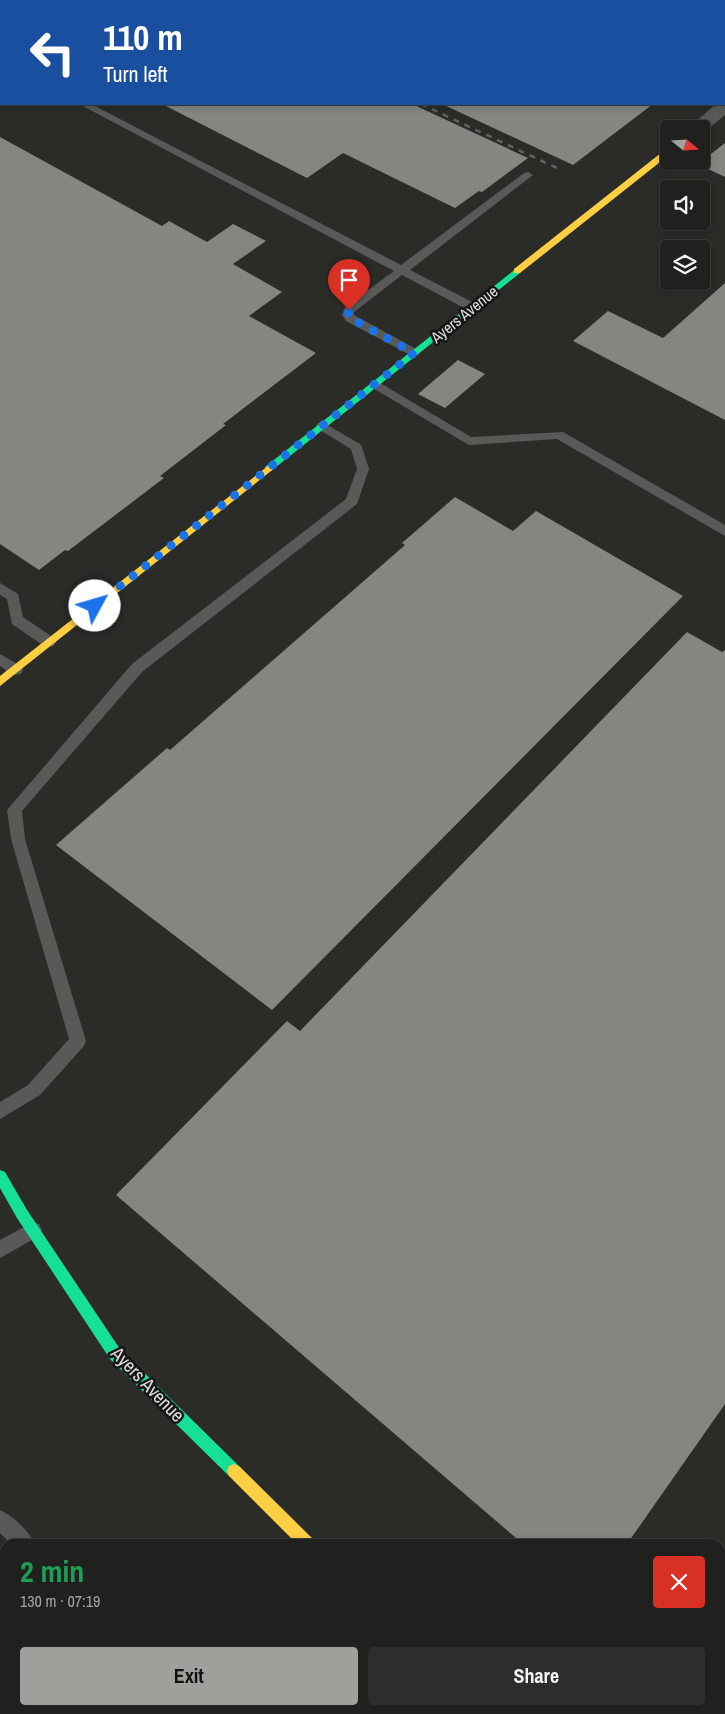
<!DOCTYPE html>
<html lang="en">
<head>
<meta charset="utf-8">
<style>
	:root { --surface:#20211e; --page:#2d2e2b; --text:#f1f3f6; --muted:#a2a3a4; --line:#3d3e3c; --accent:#9f9f9b }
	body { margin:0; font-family:"Archivo Narrow",sans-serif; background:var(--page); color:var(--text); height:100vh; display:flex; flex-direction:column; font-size:19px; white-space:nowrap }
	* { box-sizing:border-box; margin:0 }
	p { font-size:16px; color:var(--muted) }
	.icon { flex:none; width:28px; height:28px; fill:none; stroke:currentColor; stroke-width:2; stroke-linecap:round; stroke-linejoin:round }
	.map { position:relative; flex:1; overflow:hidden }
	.drawer { position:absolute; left:0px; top:1539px; width:725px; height:176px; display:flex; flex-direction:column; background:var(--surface); border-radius:15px 15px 0 0; box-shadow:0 2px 8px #0003,0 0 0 1px var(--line) }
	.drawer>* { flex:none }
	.hud { position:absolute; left:0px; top:0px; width:725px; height:105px; box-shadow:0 2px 8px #0003,0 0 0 1px var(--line); background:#1a4fa0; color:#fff; overflow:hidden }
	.needle { width:32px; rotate:108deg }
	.tools { position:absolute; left:660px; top:120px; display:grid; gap:10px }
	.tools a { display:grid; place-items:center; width:50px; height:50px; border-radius:5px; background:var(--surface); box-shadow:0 2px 8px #0003,0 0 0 1px var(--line); font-size:25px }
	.pin { position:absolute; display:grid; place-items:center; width:42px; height:42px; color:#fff; margin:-51px -21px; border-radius:50% 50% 50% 0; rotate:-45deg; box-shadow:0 0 5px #0007 }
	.pin .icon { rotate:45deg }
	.me { position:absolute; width:55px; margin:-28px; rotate:51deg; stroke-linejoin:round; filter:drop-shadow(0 0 4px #0008) }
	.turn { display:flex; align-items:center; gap:18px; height:105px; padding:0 20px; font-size:22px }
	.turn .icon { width:65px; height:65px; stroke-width:2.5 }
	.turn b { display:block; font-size:35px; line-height:42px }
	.round { display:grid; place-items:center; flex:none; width:52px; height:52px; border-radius:5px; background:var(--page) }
	.head { display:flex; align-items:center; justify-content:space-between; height:85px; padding:0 20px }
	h1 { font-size:30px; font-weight:700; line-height:38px; color:#1e9e55 }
	.button { display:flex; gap:10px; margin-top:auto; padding:10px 20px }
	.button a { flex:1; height:58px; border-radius:5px; background:var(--accent); color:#111; font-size:20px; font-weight:700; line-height:58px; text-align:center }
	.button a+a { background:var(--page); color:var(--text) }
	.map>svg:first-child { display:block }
</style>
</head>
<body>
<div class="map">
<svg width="725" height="1714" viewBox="0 0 725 1714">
	<rect width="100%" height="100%" fill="#2b2c28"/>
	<!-- building -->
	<path fill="#858682" d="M162 104H412L528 158 482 192 479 191 455 208 343 153 307 178Z
		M442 104H653L573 165Z
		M0 137 162 226 169 221 207 242 233 224 266 241 233 264 282 292 249 316 316 353 223 424 226 425 160 476 164 478 68 551 65 550 39 570 0 544Z
		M725 143V177L698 164Z
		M725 283V420L573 341 608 311 663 338Z
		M458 360 485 374 445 408 418 394Z
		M455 497 513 531 536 511 683 596 272 1010 56 845 167 748 170 750 405 545 402 543Z
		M687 632 722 652 725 650V1404L627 1544H523L116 1195 287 1021 300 1031Z"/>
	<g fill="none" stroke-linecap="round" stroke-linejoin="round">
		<!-- path -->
		<path stroke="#616260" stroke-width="4" stroke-dasharray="6 3" stroke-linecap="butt" d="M498 1714 501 1710"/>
		<!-- lane -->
		<path fill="#595958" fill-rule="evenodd" d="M707 0H719L720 1H708Z
			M0 57H1V63H0Z
			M79 104H91L401 265 524 173 528 172 533 175 410 270 476 304 478 307 476 310H468L402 275 354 312V315L418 350 420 353 414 357 346 321 342 315 345 307 394 271Z
			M375 380 471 437 563 432 725 525V536L557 439 469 445 371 387 369 384Z
			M322 422 360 444 362 447 369 469 357 504 142 672 22 811 25 839 86 1041 84 1046 40 1095 0 1119V1102L28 1085 69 1039 11 839 7 810 132 664 346 499 357 469 351 449 318 429 316 426 318 423Z
			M0 583 18 594 23 617 54 638 56 642 54 646 49 647 44 646 12 624 7 599 0 595Z
			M0 654 21 666 23 670 21 674C12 676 7 671 0 666Z
			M33 1222 39 1224 42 1230 39 1236 0 1258V1240Z
			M0 1510C13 1516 29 1531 35 1544H11L0 1533Z
			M5 1571V1595L0 1597V1573Z
			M720 1627 725 1629V1651L720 1649Z
			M201 1710H223L224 1714H203Z"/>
		<!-- street -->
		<path fill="#595958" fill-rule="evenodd" d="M725 100V115L703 133H701V129H687L716 104H724Z
			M426 1710H464L466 1714H428Z"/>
		<!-- fast -->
		<path fill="#16e098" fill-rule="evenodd" d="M517 268 521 271 520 273 271 471H265V467Z
			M0 1170 5 1172 27 1210 120 1349 239 1466 241 1471 239 1476 234 1478 229 1476 110 1359 17 1218 0 1188Z
			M725 1588V1607L720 1609V1590Z"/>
		<!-- slow -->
		<path fill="#ffcf43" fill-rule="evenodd" d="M666 149H669V155L520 273H514V269Z
			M268 466 273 469 271 471 0 686V676Z
			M234 1464 239 1466 313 1539 315 1544H297L229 1476 227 1471 229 1466Z
			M579 1710H595L593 1714H577Z"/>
		<!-- jam -->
		<path fill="#f24e42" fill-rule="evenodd" d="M691 1710H707L708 1714H692Z"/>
		<!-- rail -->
		<path stroke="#626360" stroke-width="2.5" stroke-dasharray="6 6" stroke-linecap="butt" d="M201 0 203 1
			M421 104 559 169"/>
	</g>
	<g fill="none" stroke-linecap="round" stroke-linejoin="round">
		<!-- route -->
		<path stroke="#1a73e8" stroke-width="9" stroke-dasharray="0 16.2" d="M95 606 414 353 350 318 348 315 349 310"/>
	</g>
	<g text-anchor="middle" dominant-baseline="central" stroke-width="5" stroke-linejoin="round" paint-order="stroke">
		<!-- street labels -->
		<g font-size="16" fill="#ddddd9" stroke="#151513">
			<text transform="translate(464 314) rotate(-39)">Ayers Avenue</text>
		</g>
		<!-- near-street labels -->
		<g font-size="19" fill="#ddddd9" stroke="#151513">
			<text transform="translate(148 1384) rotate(46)">Ayers Avenue</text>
		</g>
	</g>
</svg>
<div class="tools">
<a><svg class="needle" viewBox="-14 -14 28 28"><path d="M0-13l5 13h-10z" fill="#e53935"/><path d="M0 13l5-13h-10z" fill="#a2a3a4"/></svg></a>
<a><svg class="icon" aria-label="sound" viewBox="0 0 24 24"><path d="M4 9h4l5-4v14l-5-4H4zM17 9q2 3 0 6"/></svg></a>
<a><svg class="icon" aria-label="layers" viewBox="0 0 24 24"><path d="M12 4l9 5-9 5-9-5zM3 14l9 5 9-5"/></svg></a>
</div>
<div class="pin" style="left:349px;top:310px;background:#d93025"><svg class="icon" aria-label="arrive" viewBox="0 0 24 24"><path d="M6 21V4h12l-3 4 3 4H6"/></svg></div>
<svg class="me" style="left:95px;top:606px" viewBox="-20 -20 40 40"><circle r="19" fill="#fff"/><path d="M0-13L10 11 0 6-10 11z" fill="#1a73e8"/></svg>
<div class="hud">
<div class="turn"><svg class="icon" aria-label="left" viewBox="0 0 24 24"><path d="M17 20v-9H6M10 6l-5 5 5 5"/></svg><div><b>110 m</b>Turn left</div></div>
</div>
<section class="drawer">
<div class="head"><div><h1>2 min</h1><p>130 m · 07:19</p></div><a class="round" style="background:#d93025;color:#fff"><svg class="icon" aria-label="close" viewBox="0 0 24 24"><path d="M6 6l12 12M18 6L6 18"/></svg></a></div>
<div class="button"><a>Exit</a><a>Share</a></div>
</section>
</div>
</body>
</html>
